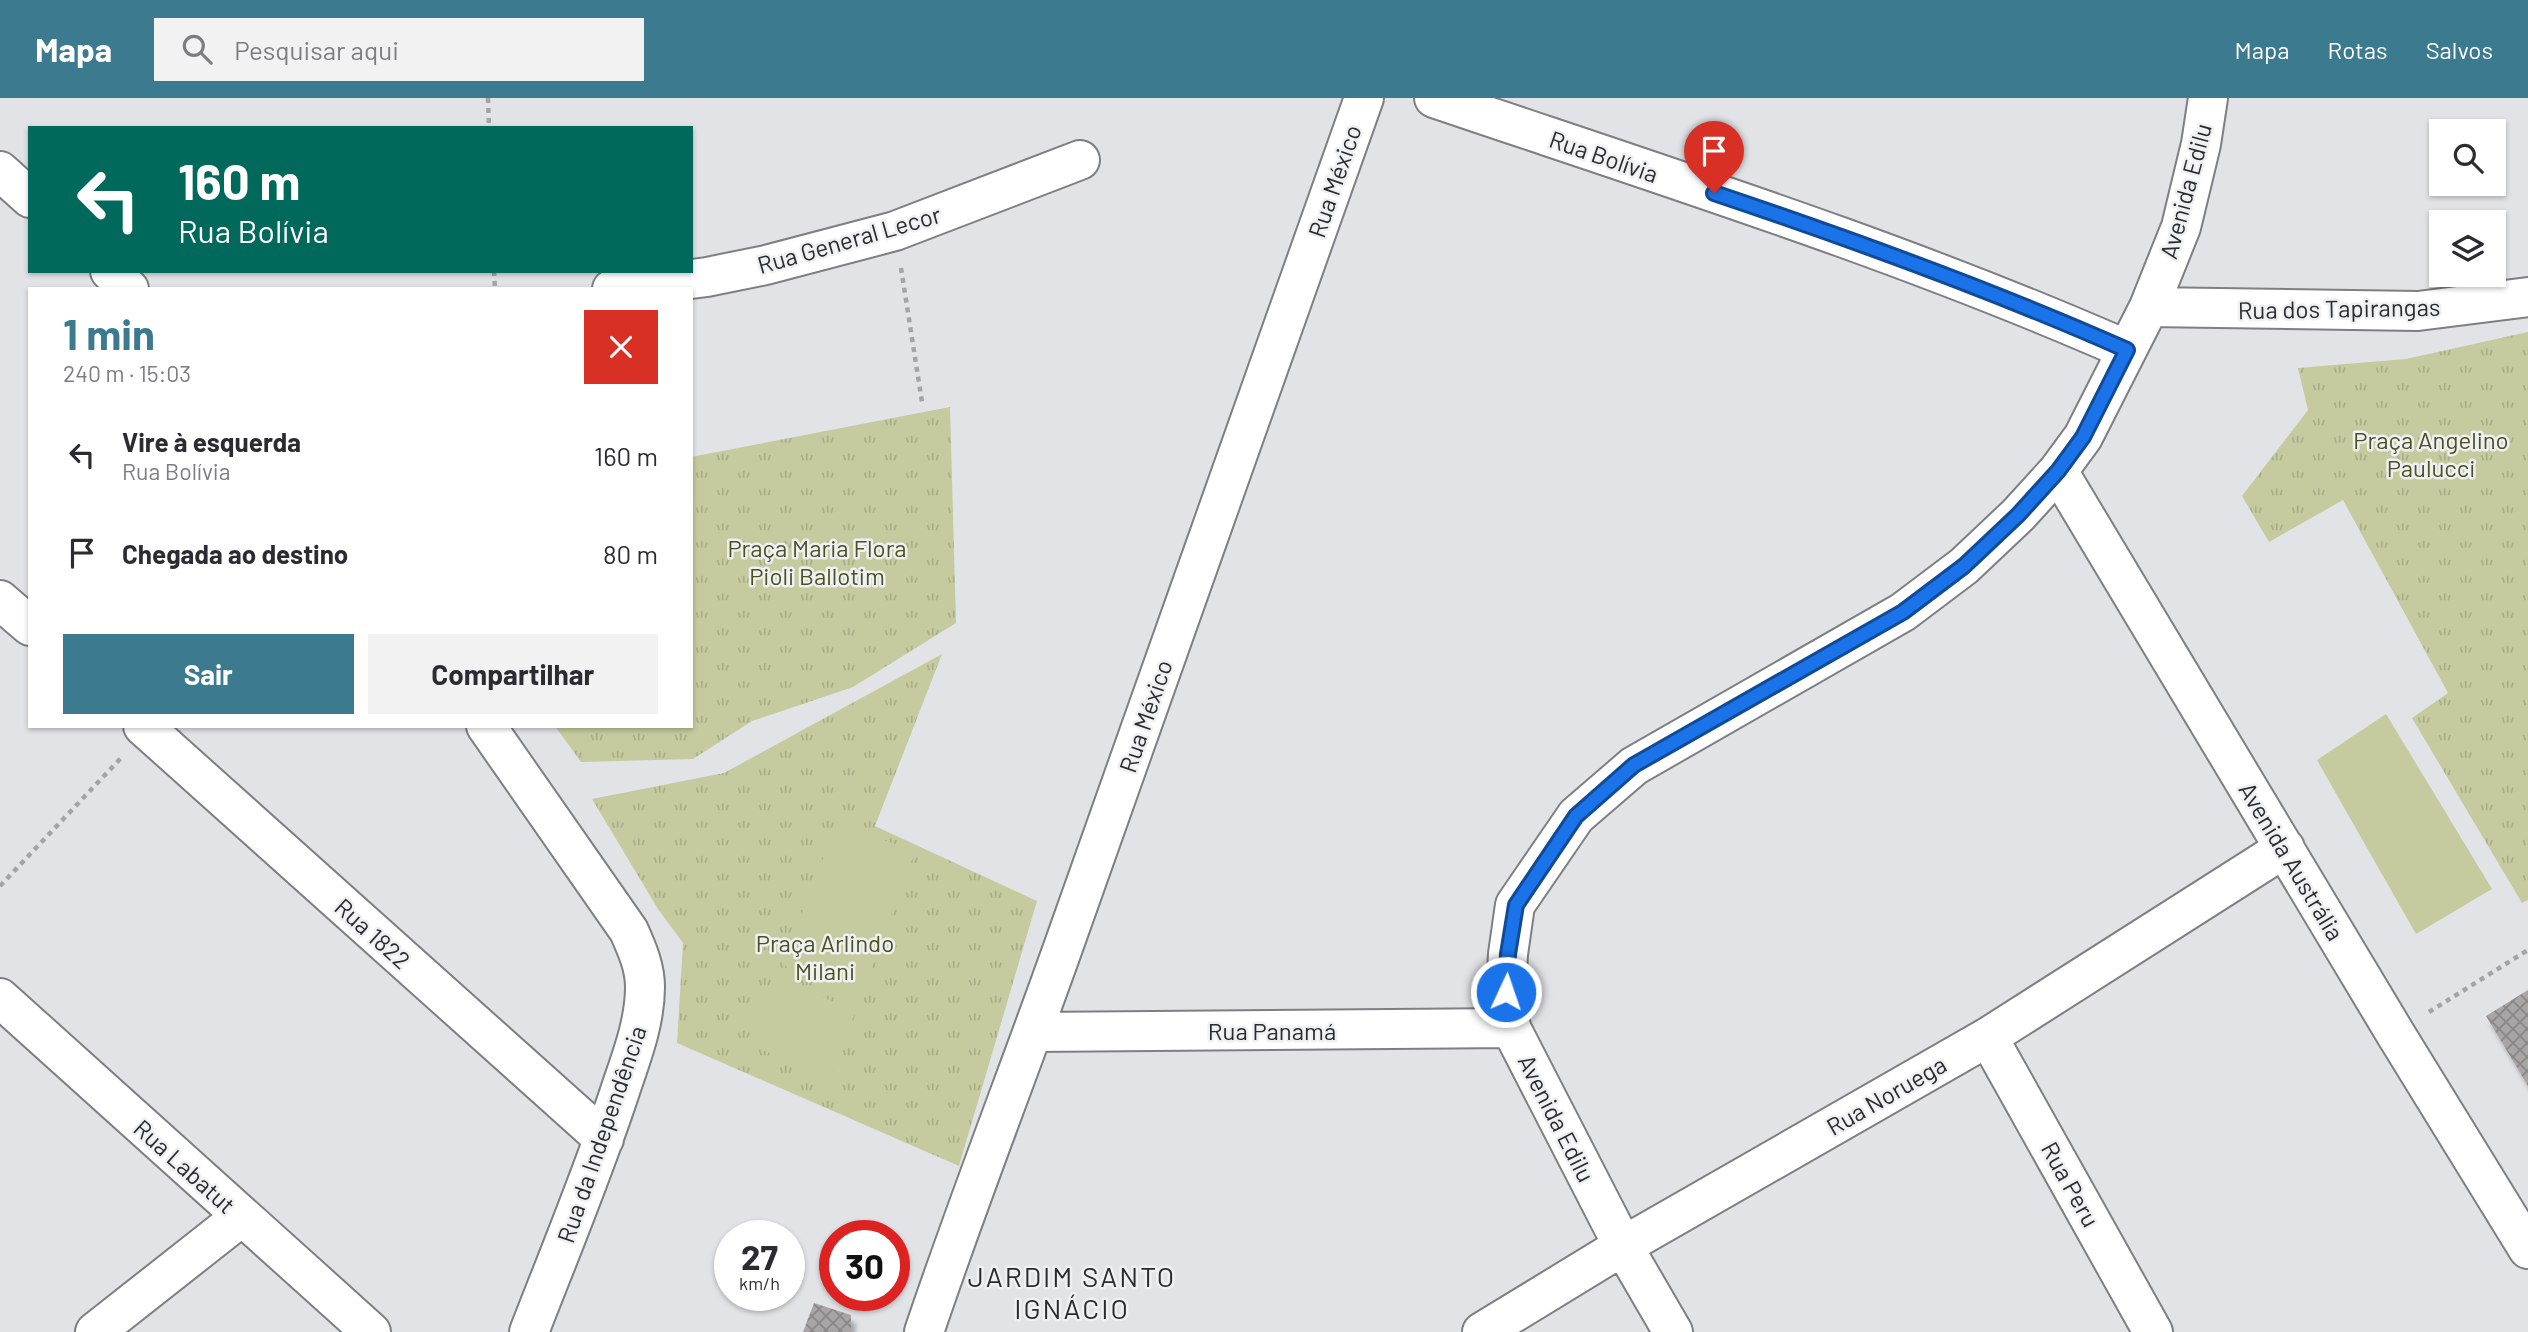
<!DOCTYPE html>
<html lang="pt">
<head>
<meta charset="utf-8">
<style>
	:root { --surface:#fff; --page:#f2f2f3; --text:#2b2b33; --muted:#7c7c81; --accent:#3c7a8f }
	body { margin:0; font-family:Barlow,sans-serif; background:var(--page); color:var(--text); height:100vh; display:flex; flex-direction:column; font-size:26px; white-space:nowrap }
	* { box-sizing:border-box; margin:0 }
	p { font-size:23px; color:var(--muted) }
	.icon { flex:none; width:38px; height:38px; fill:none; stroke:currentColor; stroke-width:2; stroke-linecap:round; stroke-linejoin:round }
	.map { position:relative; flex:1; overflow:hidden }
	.side { position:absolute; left:28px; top:189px; width:665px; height:441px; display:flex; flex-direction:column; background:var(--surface); border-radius:0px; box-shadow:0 2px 5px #0004 }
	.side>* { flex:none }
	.top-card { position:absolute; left:28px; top:28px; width:665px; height:147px; border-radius:0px; box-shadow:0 2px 5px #0004; background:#00695c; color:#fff; overflow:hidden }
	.tools { position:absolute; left:2429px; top:21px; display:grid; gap:14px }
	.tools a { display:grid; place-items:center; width:77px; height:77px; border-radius:0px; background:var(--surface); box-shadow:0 2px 5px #0004; font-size:35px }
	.speed { position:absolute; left:714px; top:1122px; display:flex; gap:14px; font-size:35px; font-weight:700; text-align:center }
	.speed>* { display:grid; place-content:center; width:91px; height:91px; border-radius:50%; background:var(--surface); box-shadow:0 2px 5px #0004; line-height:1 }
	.speed small { font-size:18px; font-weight:400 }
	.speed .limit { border:10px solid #d22; background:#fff; color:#111 }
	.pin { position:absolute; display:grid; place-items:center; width:60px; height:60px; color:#fff; margin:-72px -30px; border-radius:50% 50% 50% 0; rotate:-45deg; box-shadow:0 0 7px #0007 }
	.pin .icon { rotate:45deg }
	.me { position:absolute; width:77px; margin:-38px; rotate:3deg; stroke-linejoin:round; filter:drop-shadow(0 0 5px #0008) }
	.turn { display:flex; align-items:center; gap:24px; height:147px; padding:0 35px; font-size:32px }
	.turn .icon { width:91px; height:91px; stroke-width:2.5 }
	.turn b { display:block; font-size:49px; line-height:60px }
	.round { display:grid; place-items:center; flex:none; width:74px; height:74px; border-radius:0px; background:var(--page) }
	.summary { display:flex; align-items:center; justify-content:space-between; height:119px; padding:0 35px }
	h1 { font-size:42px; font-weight:700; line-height:52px; color:var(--accent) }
	.button { display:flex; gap:14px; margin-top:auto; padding:14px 35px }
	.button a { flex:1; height:80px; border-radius:0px; background:var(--accent); color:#fff; font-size:28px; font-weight:700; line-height:80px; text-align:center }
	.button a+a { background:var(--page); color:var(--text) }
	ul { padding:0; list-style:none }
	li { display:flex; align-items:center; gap:21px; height:98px; padding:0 35px }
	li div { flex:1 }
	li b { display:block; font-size:26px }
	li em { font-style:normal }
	header { display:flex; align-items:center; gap:42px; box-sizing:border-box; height:98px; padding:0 35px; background:var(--accent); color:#fff }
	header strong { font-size:33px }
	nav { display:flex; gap:38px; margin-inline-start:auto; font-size:24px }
	.search { width:490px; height:63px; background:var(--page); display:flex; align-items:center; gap:18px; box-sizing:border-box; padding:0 24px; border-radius:0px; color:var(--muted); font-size:26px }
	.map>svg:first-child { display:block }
</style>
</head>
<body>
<header>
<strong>Mapa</strong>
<div class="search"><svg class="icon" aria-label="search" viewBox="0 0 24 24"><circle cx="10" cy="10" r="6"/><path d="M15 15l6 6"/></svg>Pesquisar aqui</div>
<nav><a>Mapa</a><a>Rotas</a><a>Salvos</a></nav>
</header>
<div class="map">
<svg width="2528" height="1234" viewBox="0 0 2528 1234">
	<defs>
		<pattern id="grass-tufts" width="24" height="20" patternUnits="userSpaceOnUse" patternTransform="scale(1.75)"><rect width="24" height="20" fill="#c5cb9e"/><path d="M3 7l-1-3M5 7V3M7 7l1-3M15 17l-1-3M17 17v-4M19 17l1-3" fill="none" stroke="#a9ae88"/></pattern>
		<pattern id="building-cross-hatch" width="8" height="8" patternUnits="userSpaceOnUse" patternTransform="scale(1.75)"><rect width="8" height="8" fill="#a9a5a6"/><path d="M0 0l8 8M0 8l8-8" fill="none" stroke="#8a8787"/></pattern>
		<filter id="shadow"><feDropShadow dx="4.5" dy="8" stdDeviation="2" flood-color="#0004"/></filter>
	</defs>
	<rect width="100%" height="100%" fill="#e2e3e7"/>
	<!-- grass -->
	<path fill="url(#grass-tufts)" d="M2528 234V802L2522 805 2412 620 2448 595 2343 402 2269 444 2242 398 2308 312 2298 270 2406 261Z
		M950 309 956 525 853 589 752 623 693 661 581 664 555 628H691V359Z
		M942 556 875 728 1037 803 959 1068 677 945 683 845 658 811 592 701 724 675Z"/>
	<!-- pitch -->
	<path fill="#c5cb9e" d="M2386 616 2492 791 2416 836 2317 662Z
		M837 724 915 754 860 898 782 867Z
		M772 880 856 912 831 978 746 946Z"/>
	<!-- building -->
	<path fill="url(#building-cross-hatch)" filter="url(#shadow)" d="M2528 892V988L2486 918Z
		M814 1205 851 1217V1234H803Z"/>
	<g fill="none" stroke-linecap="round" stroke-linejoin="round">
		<!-- street casing -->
		<g stroke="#7d7f82" stroke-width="42">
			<path id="street" d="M1434 0C1667 79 1902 153 2127 252
				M0 73 30 100
				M110 173 129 191
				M612 191 707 179 766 167 895 133 1080 62
				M2149 209 2418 213 2528 199
				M2058 373 2395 935 2528 1151
				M0 502 30 528
				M143 628 604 1041
				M486 628 629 833C637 851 645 869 645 889 645 925 631 960 620 993 593 1075 560 1154 529 1234
				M0 900 371 1234
				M1034 934 1511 930
				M1988 939 2153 1234
				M95 1234 241 1119
				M924 1234C968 1103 1019 974 1065 844 1165 563 1264 281 1364 0
				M1482 1234 1623 1148 1988 939 2285 750
				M1673 1234 1623 1148 1511 930 1506 894 1508 856 1515 807 1576 718 1634 668 1903 514 1964 468 2018 417 2058 373 2083 339 2149 209 2181 129 2201 46 2208 0"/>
		</g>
		<!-- path -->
		<path stroke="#a3a4a7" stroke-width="4.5" stroke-dasharray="5 5" stroke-linecap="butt" d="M488 0 489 30
			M901 170 922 304
			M494 173 495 191
			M0 788 121 660
			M2429 914 2528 852"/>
		<!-- street -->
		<use href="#street" stroke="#fff" stroke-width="38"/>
	</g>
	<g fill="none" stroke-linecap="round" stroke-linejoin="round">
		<!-- route casing -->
		<g stroke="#114b97" stroke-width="18">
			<path id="route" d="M1506 894 1508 856 1516 807 1576 718 1634 667 1903 514 1964 468 2018 417 2058 373 2083 339 2127 252C1992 192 1854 142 1714 95"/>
		</g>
		<!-- route -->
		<use href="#route" stroke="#1a73e8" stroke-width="12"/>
	</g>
	<g text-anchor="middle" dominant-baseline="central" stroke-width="5" stroke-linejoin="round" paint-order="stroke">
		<!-- street labels -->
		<g font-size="24" fill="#2a2b2c" stroke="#eff0f4">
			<text transform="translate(1604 58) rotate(19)">Rua Bolívia</text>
			<text transform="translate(1334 83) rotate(-71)">Rua México</text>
			<text transform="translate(2185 93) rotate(-75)">Avenida Edilu</text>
			<text transform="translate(849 141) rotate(-16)">Rua General Lecor</text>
			<text transform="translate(2339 210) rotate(-1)">Rua dos Tapirangas</text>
			<text transform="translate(1145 618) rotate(-71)">Rua México</text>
			<text transform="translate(2292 763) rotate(59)">Avenida Austrália</text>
			<text transform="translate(373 835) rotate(42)">Rua 1822</text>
			<text x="1272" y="932">Rua Panamá</text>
			<text transform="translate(1886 997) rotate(-30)">Rua Noruega</text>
			<text transform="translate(1557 1020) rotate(63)">Avenida Edilu</text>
			<text transform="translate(601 1036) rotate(-71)">Rua da Independência</text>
			<text transform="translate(185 1068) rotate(42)">Rua Labatut</text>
			<text transform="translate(2071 1086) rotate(61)">Rua Peru</text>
		</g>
		<!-- park labels -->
		<g font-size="24" fill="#4d511e" stroke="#eff0f4">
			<text x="2431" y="341">Praça Angelino<tspan x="2431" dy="28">Paulucci</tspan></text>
			<text x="817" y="449">Praça Maria Flora<tspan x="817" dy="28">Pioli Ballotim</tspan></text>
			<text x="825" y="844">Praça Arlindo<tspan x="825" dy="28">Milani</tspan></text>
		</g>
		<!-- quarter labels -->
		<g font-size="28" letter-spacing="2" fill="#2a2b2c" stroke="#eff0f4">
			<text x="1072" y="1178">JARDIM SANTO<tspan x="1072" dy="32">IGNÁCIO</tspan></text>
		</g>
	</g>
</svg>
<div class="tools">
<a><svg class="icon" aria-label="search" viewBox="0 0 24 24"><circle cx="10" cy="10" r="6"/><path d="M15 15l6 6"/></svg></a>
<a><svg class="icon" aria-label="layers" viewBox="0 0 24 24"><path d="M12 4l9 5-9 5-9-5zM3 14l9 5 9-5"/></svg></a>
</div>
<div class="speed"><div>27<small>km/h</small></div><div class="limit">30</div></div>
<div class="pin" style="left:1714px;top:95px;background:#d93025"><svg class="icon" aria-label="arrive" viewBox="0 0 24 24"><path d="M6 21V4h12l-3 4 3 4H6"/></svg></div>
<svg class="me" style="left:1506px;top:894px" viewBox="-20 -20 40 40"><circle r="17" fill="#1a73e8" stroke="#fff" stroke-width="3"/><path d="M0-11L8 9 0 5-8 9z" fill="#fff"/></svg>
<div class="top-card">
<div class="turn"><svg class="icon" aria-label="left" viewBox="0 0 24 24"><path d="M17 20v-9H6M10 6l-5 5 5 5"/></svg><div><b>160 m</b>Rua Bolívia</div></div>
</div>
<section class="side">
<div class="summary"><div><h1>1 min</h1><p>240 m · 15:03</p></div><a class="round" style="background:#d93025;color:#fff"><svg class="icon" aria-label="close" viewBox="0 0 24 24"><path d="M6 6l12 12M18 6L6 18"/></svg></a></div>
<ul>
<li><svg class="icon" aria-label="left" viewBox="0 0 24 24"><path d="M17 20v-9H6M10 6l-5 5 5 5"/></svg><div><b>Vire à esquerda</b><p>Rua Bolívia</p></div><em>160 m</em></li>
<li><svg class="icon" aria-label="arrive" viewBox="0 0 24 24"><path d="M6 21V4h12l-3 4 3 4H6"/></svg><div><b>Chegada ao destino</b></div><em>80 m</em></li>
</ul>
<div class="button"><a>Sair</a><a>Compartilhar</a></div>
</section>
</div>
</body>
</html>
